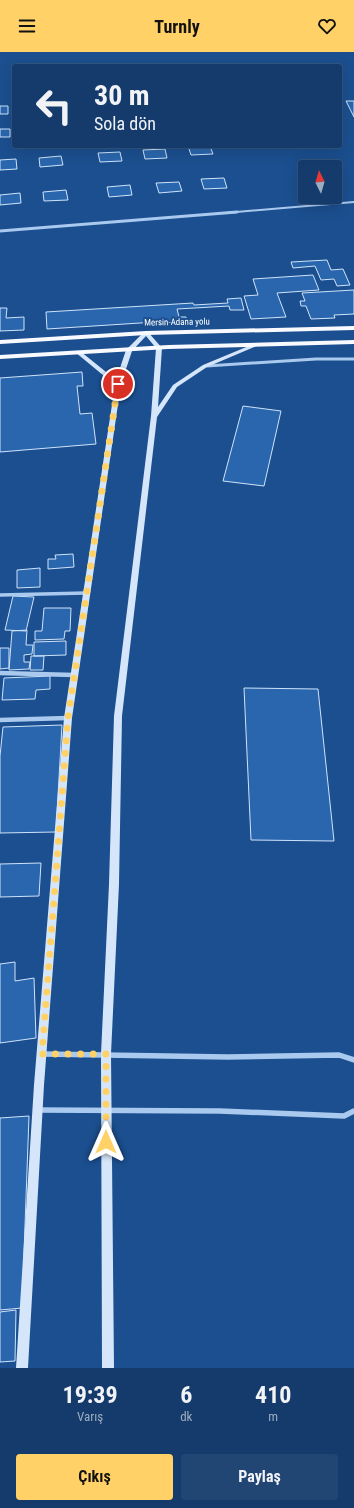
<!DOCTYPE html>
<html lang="tr">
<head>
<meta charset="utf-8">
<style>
	:root { --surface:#143b6b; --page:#214673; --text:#f1f3f6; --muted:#9dadc1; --line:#33557e; --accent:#ffd166 }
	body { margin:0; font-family:"Roboto Condensed",sans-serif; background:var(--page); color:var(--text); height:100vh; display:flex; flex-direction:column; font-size:15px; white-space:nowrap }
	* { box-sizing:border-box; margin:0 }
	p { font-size:13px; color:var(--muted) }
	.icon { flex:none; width:22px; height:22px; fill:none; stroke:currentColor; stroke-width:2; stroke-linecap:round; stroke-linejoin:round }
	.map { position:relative; height:1316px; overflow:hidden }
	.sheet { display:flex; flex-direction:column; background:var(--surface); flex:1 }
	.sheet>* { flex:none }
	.banner { position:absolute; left:12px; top:12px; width:330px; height:84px; border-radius:4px; box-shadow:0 4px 16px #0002,0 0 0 1px var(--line); background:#143b6b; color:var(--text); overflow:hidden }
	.needle { width:26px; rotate:355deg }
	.fabs { position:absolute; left:298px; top:108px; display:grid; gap:8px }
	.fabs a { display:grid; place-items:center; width:44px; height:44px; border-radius:4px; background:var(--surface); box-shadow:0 4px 16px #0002,0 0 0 1px var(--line); font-size:20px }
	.pin { position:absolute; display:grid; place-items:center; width:34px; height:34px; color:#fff; margin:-17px; border:2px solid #fff; border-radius:50%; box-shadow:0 1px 4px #0007 }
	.me { position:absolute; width:44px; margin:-22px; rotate:0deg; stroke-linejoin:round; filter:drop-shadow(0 0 3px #0008) }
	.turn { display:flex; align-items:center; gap:14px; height:84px; padding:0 16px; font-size:18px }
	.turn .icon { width:52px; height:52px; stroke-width:2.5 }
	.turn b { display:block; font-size:28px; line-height:34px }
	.eta { display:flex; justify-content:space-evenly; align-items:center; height:68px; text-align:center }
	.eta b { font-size:24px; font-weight:700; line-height:28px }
	.button { display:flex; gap:8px; margin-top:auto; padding:8px 16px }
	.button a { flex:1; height:46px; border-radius:4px; background:var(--accent); color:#111; font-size:16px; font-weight:700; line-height:46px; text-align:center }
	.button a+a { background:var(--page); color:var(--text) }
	header { display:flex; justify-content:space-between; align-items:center; height:52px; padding:0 16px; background:var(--accent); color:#111; font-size:18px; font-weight:700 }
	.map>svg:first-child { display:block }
</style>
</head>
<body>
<header><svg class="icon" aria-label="menu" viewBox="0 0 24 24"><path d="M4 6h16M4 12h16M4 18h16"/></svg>Turnly<svg class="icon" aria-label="heart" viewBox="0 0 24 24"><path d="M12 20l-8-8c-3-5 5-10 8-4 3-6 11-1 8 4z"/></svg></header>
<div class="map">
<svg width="354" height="1316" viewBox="0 0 354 1316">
	<rect width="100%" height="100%" fill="#1b4f8f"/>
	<!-- building -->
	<path fill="#2a66ad" stroke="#cfe3fa" d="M346 49H354V65Z
		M0 54H8V62H0Z
		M0 77H10V85H0Z
		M188 94H210L213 102 191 103Z
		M165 97 167 106 145 107 143 98Z
		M120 100 122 109 100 110 98 101Z
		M61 104 63 113 40 115 39 106Z
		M16 107 17 117 0 118V108Z
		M224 126 227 136 204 137 201 127Z
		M179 130 182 139 159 141 156 131Z
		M130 133 132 143 109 145 107 135Z
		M66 138 68 148 44 149 43 140Z
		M20 141 21 151 0 153V143Z
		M327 208 331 218 343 217 350 233 337 234 334 227 321 228 315 214 293 216 291 210Z
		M313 223 319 238 277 241 286 265 251 267 244 244 258 243 253 227Z
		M354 238V262L334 263 335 266 311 267 306 254H301L300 249H305L302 241Z
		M241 246 244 258H230L229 254 177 257 179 265H186L187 268 47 277 46 260 193 251 194 253 228 251 227 247Z
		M0 256H7L6 266 24 265V278L0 279Z
		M82 320 83 334H77L80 362 92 361 96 392 0 400V326Z
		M243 354 281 359 264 434 223 429Z
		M73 502 74 515 48 517V507H56L55 503Z
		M40 516V535L17 536V518Z
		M13 544 34 545 26 579 5 578Z
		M44 556H71L70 579H65L64 587 35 588V579H42Z
		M27 578 26 593H33L32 602 24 603V610H30L29 617 9 618 12 579Z
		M66 589V603L34 604V590Z
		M0 596H9V616L0 617Z
		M31 604H44L43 618H30Z
		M50 624V637L36 638 35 647 2 648 4 626Z
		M244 636 318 637 334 789 251 788Z
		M62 673 56 780 0 781V704L3 675Z
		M41 811 39 844 0 845V812Z
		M15 910V929L34 926 36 986 0 991V912Z
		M29 1064 22 1256 0 1258V1066Z
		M16 1258 15 1309 0 1310V1260Z"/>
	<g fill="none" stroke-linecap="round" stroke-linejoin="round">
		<!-- minor-far4 -->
		<path stroke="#a9c9ee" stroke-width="2" d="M225 161 354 150"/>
		<!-- minor-far3 -->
		<path stroke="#a9c9ee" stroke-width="3" d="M0 179 237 160
			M207 314 316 307H354"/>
		<!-- minor-far2 -->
		<path stroke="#a9c9ee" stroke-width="3.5" d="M0 543 86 541"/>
		<!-- minor-far1 -->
		<path stroke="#a9c9ee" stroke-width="4.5" d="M0 621 74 623
			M0 668 68 666"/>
		<!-- minor -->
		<path stroke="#a9c9ee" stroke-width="5.5" d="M42 1002 228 1005 339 1003 354 1008
			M38 1058 220 1059 344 1064 354 1059"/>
		<!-- secondary -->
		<path fill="#d6e6fa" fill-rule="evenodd" d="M146 279 148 280 162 296 158 355 173 333 203 313 256 291 261 292 207 315 177 335 157 365 122 664 119 832 111 1002 114 1316H102L101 1002 109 832 114 664 151 364 156 296 146 284 132 299 121 332 72 666 44 1033 28 1316H16L34 1033 64 666 115 333 75 300 80 299 116 328 126 298 144 280Z"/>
		<!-- trunk -->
		<path fill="#f8faff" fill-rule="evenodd" d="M354 274V278L146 283 0 292V288L146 279Z
			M354 288V292L168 297 0 307V303L168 293Z"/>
	</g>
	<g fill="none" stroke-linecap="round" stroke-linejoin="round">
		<!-- route -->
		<path stroke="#ffd166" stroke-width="7" stroke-dasharray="0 12.6" d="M106 1090V1002H42L68 666 118 332"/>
	</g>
	<g text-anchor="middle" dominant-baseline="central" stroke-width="4" stroke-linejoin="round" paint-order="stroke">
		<!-- far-street labels -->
		<g font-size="9" fill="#fff" stroke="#1b4f8f">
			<text transform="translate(177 270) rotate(-1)">Mersin-Adana yolu</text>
		</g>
	</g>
</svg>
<div class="fabs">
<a><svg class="needle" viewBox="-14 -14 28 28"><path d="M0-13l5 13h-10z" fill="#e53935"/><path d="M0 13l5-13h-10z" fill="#9dadc1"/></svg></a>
</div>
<div class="pin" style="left:118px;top:332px;background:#d93025"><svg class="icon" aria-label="arrive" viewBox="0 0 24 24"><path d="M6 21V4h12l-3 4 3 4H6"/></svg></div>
<svg class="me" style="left:106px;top:1090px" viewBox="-20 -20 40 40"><path d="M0-17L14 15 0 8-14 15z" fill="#ffd166" stroke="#fff" stroke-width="4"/></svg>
<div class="banner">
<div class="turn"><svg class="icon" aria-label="left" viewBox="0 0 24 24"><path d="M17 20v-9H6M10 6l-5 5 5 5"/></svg><div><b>30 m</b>Sola dön</div></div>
</div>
</div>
<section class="sheet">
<div class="eta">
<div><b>19:39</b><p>Varış</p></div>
<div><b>6</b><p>dk</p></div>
<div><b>410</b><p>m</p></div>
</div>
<div class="button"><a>Çıkış</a><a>Paylaş</a></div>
</section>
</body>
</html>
